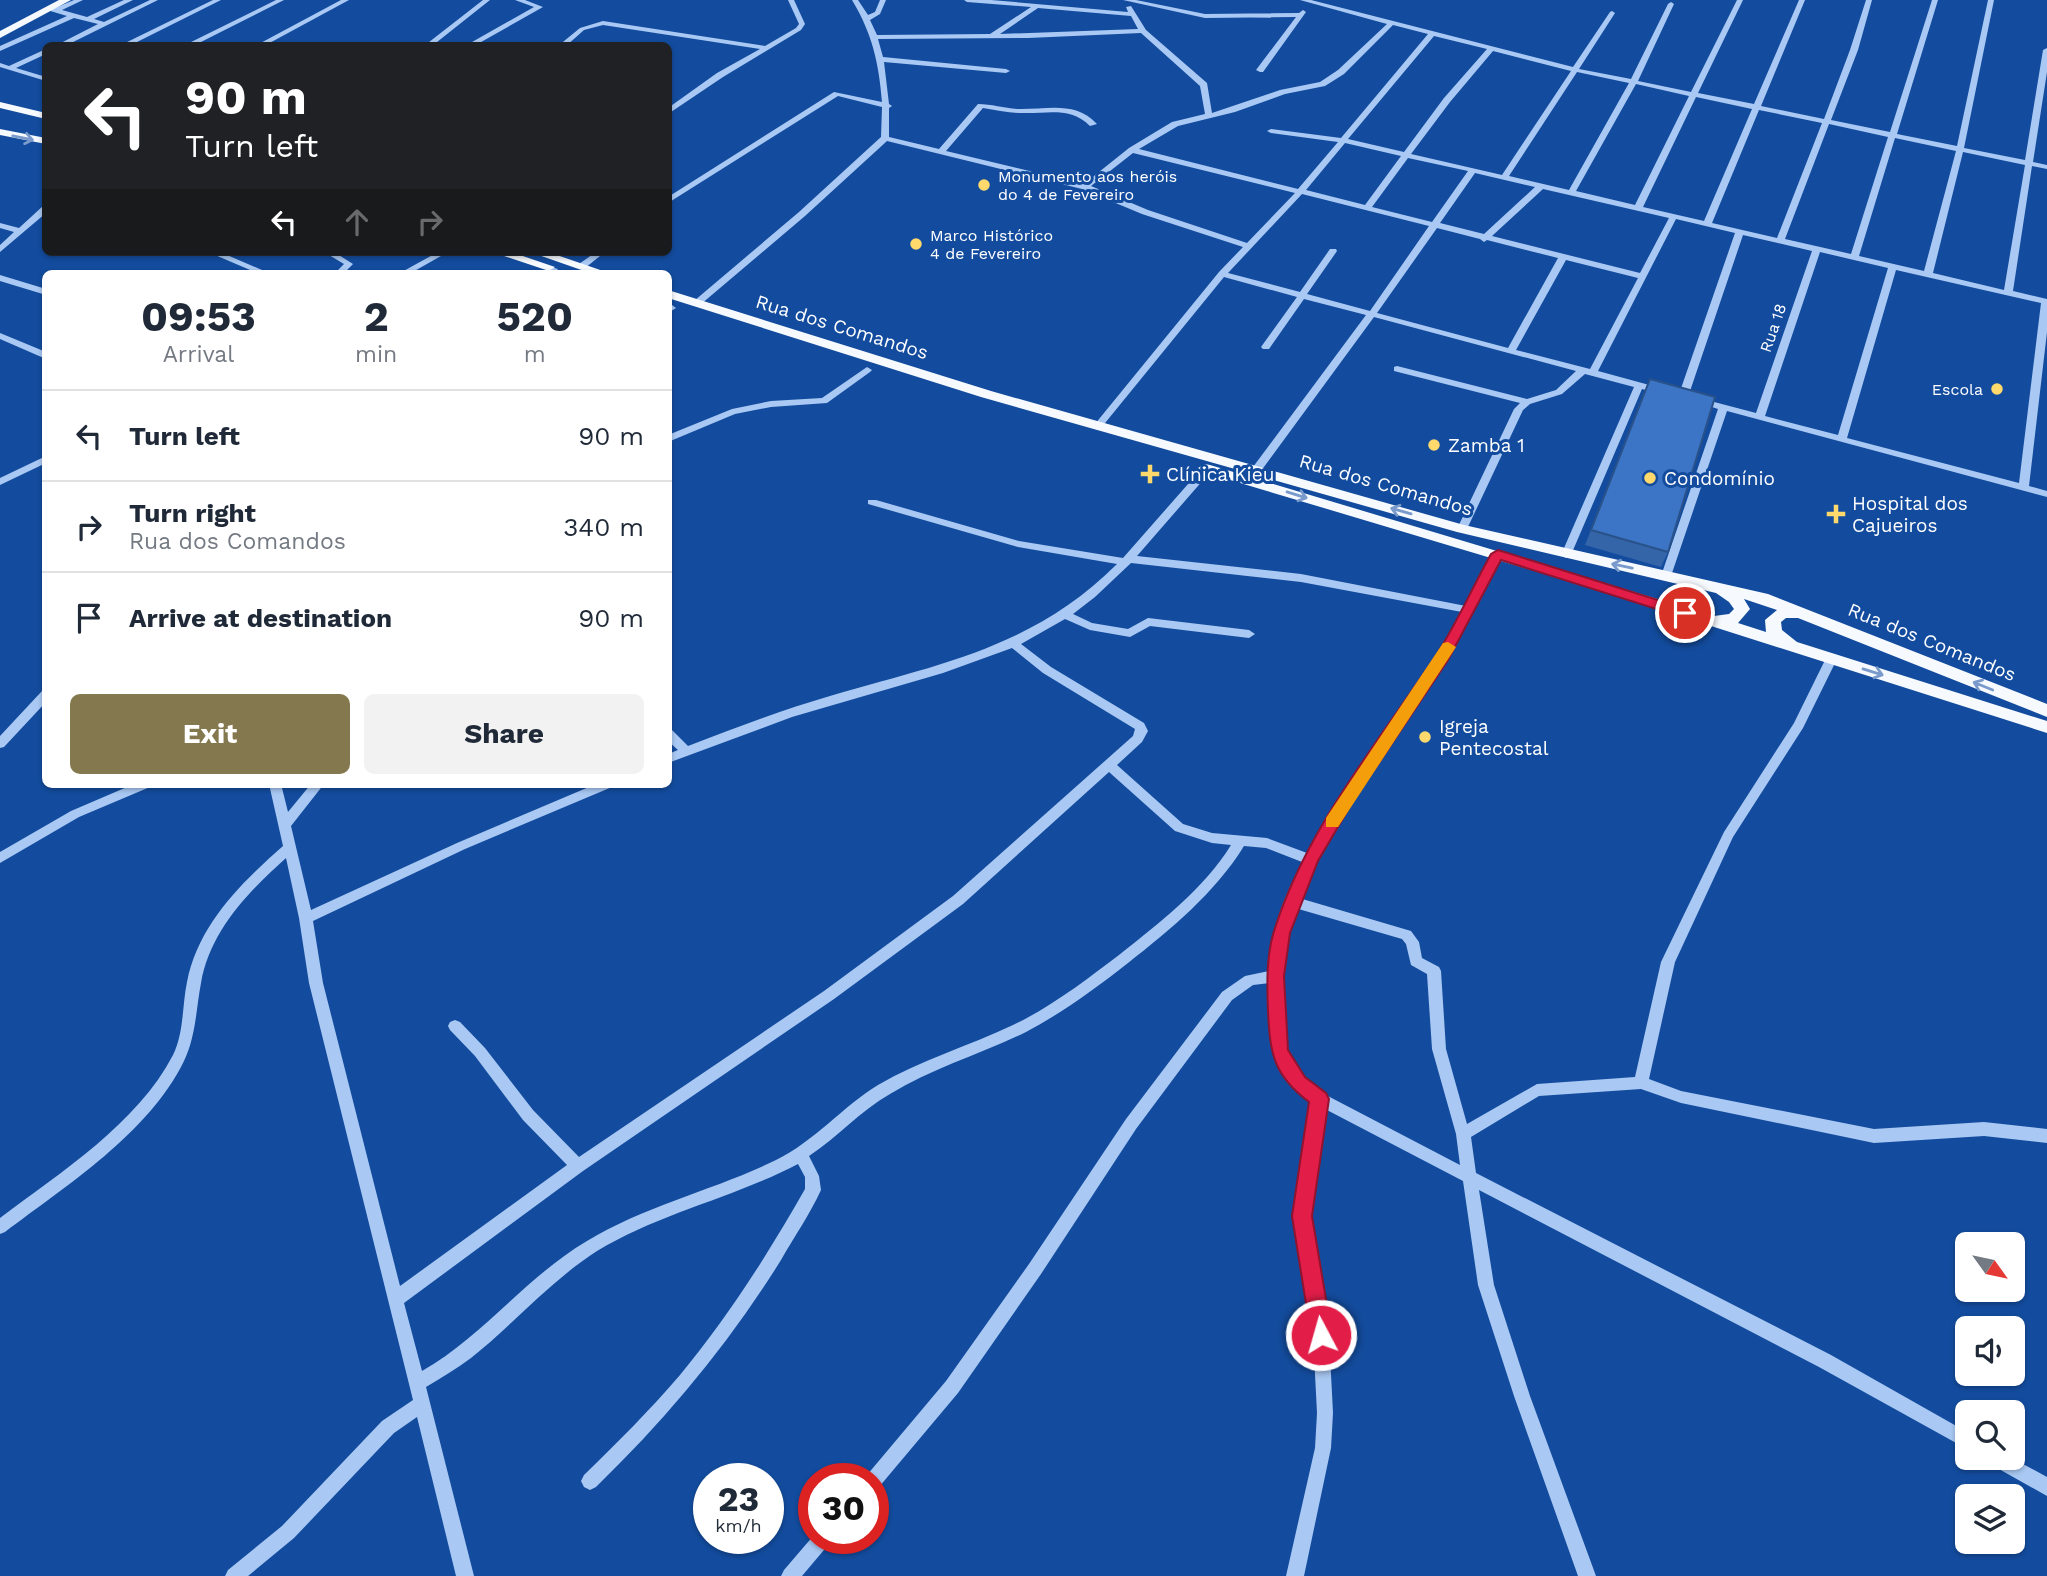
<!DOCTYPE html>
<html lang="en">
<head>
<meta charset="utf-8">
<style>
	:root { --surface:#fff; --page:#f2f2f3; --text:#1f2937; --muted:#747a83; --line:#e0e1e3; --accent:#84784f }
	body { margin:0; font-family:"Work Sans",sans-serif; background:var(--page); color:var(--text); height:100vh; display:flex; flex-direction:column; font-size:26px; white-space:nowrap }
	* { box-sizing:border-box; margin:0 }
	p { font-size:23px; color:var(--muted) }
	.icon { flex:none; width:38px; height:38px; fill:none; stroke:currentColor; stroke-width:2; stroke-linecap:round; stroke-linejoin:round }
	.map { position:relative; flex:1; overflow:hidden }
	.details { position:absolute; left:42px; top:270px; width:630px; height:518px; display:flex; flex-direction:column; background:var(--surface); border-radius:10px; box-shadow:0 2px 5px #0004 }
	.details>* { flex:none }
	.banner { position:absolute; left:42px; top:42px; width:630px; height:214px; border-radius:10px; box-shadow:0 2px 5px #0004; background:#202124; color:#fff; overflow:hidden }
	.needle { width:46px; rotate:123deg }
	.fabs { position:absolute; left:1955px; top:1232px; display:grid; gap:14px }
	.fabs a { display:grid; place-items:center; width:70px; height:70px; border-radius:10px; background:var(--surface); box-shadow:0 2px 5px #0004; font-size:35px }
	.speed { position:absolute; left:693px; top:1463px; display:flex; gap:14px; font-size:35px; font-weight:700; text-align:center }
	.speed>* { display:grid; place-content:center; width:91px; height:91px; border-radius:50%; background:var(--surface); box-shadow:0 2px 5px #0004; line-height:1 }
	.speed small { font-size:18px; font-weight:400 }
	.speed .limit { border:10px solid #d22; background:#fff; color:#111 }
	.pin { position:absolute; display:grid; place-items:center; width:60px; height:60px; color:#fff; margin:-30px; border:4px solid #fff; border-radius:50%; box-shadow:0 2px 7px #0007 }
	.me { position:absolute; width:77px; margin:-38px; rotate:354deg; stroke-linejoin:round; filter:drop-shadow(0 0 5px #0008) }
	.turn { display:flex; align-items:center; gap:24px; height:147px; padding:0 28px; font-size:32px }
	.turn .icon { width:91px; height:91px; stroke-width:2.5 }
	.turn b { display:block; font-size:49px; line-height:60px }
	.lanes { display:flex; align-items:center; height:66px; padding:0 28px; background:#0003; justify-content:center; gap:35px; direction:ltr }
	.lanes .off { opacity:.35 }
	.eta { display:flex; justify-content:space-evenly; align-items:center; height:119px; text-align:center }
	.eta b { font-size:42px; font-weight:700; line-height:49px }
	.button { display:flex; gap:14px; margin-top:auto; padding:14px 28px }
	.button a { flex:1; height:80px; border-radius:10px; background:var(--accent); color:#fff; font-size:28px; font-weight:700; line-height:80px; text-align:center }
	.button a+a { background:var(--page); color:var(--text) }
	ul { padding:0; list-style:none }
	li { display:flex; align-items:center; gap:21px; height:91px; padding:0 28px; border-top:2px solid var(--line) }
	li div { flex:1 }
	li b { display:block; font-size:26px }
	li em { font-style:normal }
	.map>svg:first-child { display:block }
</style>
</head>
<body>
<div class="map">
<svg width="2047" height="1576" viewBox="0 0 2047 1576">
	<rect width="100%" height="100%" fill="#134c9e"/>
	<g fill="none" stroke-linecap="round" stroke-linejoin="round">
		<!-- minor -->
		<path fill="#a9c9f4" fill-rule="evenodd" d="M74 0H83L62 10 87 17 124 0H133L94 19 104 22 150 0H158L65 46H55L98 24 74 18 0 51V46L67 16 47 10V8H55Z
			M213 0H221L129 46H119Z
			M276 0H284L193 46H183Z
			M341 0H349L264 46H255Z
			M483 0H490L432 46H424Z
			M515 0H525L543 7 474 46H465L534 7Z
			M788 0H794L805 24 801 30 723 77 668 114V108L717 73 760 49 603 25 584 30 566 46H558L580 28 603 21 765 46 796 28 799 24Z
			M852 0H858L868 15 875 12 880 0H886L880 14 870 20 877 35 990 34 1031 7 967 2 964 0H991L1128 12 1126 7 1131 6 1146 30 1207 83 1212 113 1280 90 1320 82 1338 70 1387 24 1300 0H1311L1573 67 1610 12 1612 11 1615 13 1579 69 1631 79 1668 4 1671 2 1674 4 1638 81 1691 92 1737 0H1743L1698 93 1754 104 1799 0H1805L1761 106 1824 119 1850 50 1866 0H1872L1858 50 1831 120 1890 132 1932 0H1938L1897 134 1957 146 1988 0H1994L1964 148 2025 160 2043 50 2047 48V72L2033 162 2047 165V169L2032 166 2013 291 2047 299V332L2029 486 2047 491V497L1727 411 1671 576 1666 580 1662 579 1661 576 1718 409 1694 401 1699 398 1756 413 1812 251 1743 235 1688 397 1683 400 1678 397 1735 233 1676 219 1598 371 1664 389 1666 391 1661 394 1642 389 1571 555 1566 558 1561 555 1634 387 1585 374 1562 394 1530 404 1523 410 1467 529 1466 531H1458L1457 529 1514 409 1520 403 1394 371V367L1397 366 1527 399 1556 390 1576 371 1374 317 1261 471H1253V467L1366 315 1304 299 1269 349H1263L1261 347 1297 297 1224 277 1101 428H1095V424L1219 272 1243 247 1142 214 1082 189 887 141 805 216 700 305H694V301L799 212 881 137 882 107 838 96 668 203V197L834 92 882 102C879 63 872 33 852 0ZM1038 8 1131 16 1138 29 1000 34ZM1393 25 1428 34 1341 138 1271 129 1267 131 1271 133 1338 142 1298 189 1139 149 1178 126 1235 112 1285 94 1325 86 1344 74ZM1141 33 1200 86 1205 114 1172 122 1129 148 1084 184 946 151 983 108C996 110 1009 113 1022 113 1047 114 1070 106 1090 126L1097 124C1075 100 1046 110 1017 109 1004 108 991 104 978 104L939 149 889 137V108L892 106 889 104 884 62 1006 73 1010 71 1006 69 883 57 878 39 1028 38ZM1434 36 1487 49 1444 98 1404 152 1348 139ZM1493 51 1571 71 1502 175 1411 154 1450 102ZM1577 72 1629 83 1569 190 1509 176ZM1636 84 1689 96 1635 205 1576 191ZM1696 97 1752 109 1704 221 1643 207ZM1759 110 1822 123 1777 238 1712 223ZM1829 124 1888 137 1851 254 1785 239ZM1895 138 1956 151 1924 271 1859 256ZM1345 143 1401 156 1365 205 1306 190ZM1963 152 2025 165 2004 290 1933 273ZM1133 153 1295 193 1247 243 1148 210 1091 186ZM1408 158 1468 171 1432 222 1372 207ZM1475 173 1535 187 1484 234 1440 223ZM1543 189 1669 218 1640 273 1492 236ZM1302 194 1429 226 1370 311 1307 294 1337 251 1336 249H1330L1300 292 1228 273ZM1437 228 1480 239 1484 242 1487 240 1558 258 1508 348 1377 313ZM1820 252 1888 268 1838 435 1765 416ZM1566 260 1638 278 1590 369 1516 350ZM1896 270 2041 303 2019 483 1847 438Z
			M1123 0H1136L1205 14 1299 13 1303 10 1306 12 1263 72H1260L1256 70 1296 17 1205 18Z
			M46 49V54L16 68 46 77V81L0 67V63L9 66Z
			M43 206H46V213L0 252V245L14 232 0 228V223L19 228Z
			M208 252H220L269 273H257Z
			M324 252H334L353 264 344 273H335L344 264Z
			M438 252H448L411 273H400Z
			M596 252H605L585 268H579V264Z
			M551 267 558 269 554 273H545Z
			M0 275 46 289V295L0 281Z
			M672 305 676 308 668 313V306Z
			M0 333 46 352V359L0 339Z
			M867 367 872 370 870 372 827 403 771 407 735 414 668 442V435L732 409 771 401 822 398Z
			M46 456V463L0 485V478Z
			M1207 466 1212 469 1211 471 1137 556 1301 574 1466 606 1494 552H1502L1503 554C1479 602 1454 649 1424 693 1379 760 1328 824 1299 898L1411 931 1419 942 1422 958 1439 967 1441 971 1446 1049 1467 1124 1537 1084 1635 1077 1661 962 1724 832 1794 723 1827 656H1835L1837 659 1803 728 1733 837 1675 962 1649 1079 1681 1091 1874 1129 1984 1122 2047 1129V1143L1984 1136 1874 1143 1681 1103 1641 1089 1539 1096 1471 1137 1476 1173 1831 1355 1967 1432V1449L1819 1367 1479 1190 1494 1285 1530 1396 1596 1576H1578L1514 1396 1478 1285 1463 1181 1325 1109 1310 1217 1328 1316 1333 1413 1331 1448 1304 1576H1286L1315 1448 1317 1413 1312 1316 1294 1217 1311 1101C1266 1063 1272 1037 1270 983L1253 985 1232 1000 1136 1129 1041 1274 958 1393 879 1487 873 1489V1479H865L867 1475 946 1381 1029 1264 1126 1119 1222 992 1245 976 1269 971C1268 934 1285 895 1302 862L1266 848 1244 846C1215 893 1171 929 1128 963 1096 988 1062 1013 1026 1032 981 1054 933 1068 890 1094 860 1111 838 1137 809 1156L819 1176 821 1190C810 1214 794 1237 781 1260 729 1344 667 1418 596 1487L590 1490 584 1487 581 1481 584 1475C617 1443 650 1410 680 1375 728 1317 768 1254 805 1189V1177L798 1164C733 1198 660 1213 597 1251 550 1281 514 1324 471 1358 456 1369 441 1378 426 1387L474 1576H456L417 1417 394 1433 294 1538 248 1576H225L228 1570 282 1526 382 1421 413 1400 309 983 299 918 286 858C248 892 210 931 201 983 196 1009 196 1036 184 1061 149 1133 67 1185 5 1232L0 1234V1218C60 1173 138 1123 173 1055 184 1033 182 1006 187 982 198 925 241 883 283 846L269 784H281L288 812 311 784H324L291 826 311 910 457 843 596 784H614L612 787 465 849 313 921 323 983 400 1286 567 1165 523 1120 475 1056 450 1030 448 1026 450 1022 455 1020 460 1022 485 1048 533 1110 579 1157 824 991 953 896 1133 736 1135 729 1043 673 1012 648 943 673 792 717 668 763V754L678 750 668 741V729L672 730 688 746C735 728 782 710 830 696 939 664 1033 648 1117 564L1018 547 868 504V500H876L1019 541 1123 558 1203 467ZM1131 563 1301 582 1462 612C1417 697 1351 768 1307 853L1267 838 1212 833 1183 824 1117 765 1142 742 1148 731 1144 723 1051 667 1021 644 1065 619 1090 630 1130 637 1150 626 1249 638 1255 634 1249 630 1148 618 1128 629 1092 623 1073 614 1095 597ZM1109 772 1175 831 1212 843 1231 845C1204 889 1159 923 1119 955 1086 980 1051 1007 1013 1025 969 1046 921 1060 878 1085 842 1107 815 1141 776 1160 715 1190 646 1205 587 1241 526 1277 483 1336 422 1371L404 1303 583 1171 834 999 963 904ZM1295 908 1402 939 1406 944 1411 965 1427 974 1432 1049 1456 1134 1460 1165 1324 1094 1299 1071 1292 1062 1287 1044 1283 956Z
			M46 690V702L4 747 0 748V736L42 691Z
			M134 784H152L150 787 79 817 0 863V852L71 811Z
			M1988 1458H2012L2047 1477V1496L1990 1464Z
			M814 1535V1538H832L829 1544 802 1576H781L784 1570Z"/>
		<!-- major -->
		<path fill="#f6faff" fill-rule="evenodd" d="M59 0H71L0 38V31Z
			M0 102 46 113V119L0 108Z
			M0 129 46 138V144L0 135Z
			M492 252H511L555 267 549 271Z
			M530 252H548L609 273H590Z
			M668 290 991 391 1464 525 1768 594 2047 704V717L1798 618H1786L1781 622 1782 630 1797 642 2047 721V733L1595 589 1200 471 1198 468 1205 464 1210 465 1714 616 1729 614 1734 609 1729 602 1716 593 1457 532 981 397 668 298ZM1744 599 1777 610 1765 620 1766 632 1738 623 1750 609Z"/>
	</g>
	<!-- wall -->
	<path fill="#3465a9" d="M1591 530 1668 552 1661 567 1585 545Z"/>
	<!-- building -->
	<path fill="#3c75c5" stroke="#2a528a" stroke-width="2" d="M1650 379 1715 397 1668 552 1591 530Z"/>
	<!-- one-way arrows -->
	<defs><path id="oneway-shaft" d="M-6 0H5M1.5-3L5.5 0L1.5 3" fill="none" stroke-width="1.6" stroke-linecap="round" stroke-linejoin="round" transform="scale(1.75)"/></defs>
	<g stroke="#799aca">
		<use href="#oneway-shaft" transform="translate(23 138) rotate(11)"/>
		<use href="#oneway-shaft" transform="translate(1297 495) rotate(17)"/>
		<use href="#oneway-shaft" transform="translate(1401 511) rotate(-164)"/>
		<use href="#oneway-shaft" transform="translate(1622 566) rotate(-168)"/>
		<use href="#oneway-shaft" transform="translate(1873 672) rotate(17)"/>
		<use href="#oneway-shaft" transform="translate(1983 686) rotate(-158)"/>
	</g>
	<!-- route -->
	<path fill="#e11d48" stroke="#92132f" stroke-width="2" d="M1498 550 1690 610 1692 613 1685 618 1501 560 1448 660 1352 803 1318 861 1290 933 1284 976 1288 1050 1305 1077 1326 1093 1329 1099 1312 1216 1332 1335 1328 1342 1321 1345 1314 1342 1311 1335 1292 1216 1309 1102C1273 1075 1270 1053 1268 1011 1267 985 1266 957 1274 931 1306 829 1376 745 1435 657 1456 625 1472 588 1491 554Z"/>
	<!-- slow -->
	<path fill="#f59e0b" d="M1448 642 1456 647 1338 827H1326V818L1443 643Z"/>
	<!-- markers -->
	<g fill="#ffd96c" stroke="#134c9e" stroke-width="2.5">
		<circle cx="984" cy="185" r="7"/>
		<circle cx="916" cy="244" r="7"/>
		<circle cx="1997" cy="389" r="7"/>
		<circle cx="1434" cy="445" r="7"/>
		<path d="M1146.5 463.5h7v7h7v7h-7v7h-7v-7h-7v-7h7z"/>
		<circle cx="1650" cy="478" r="7"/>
		<path d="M1832.5 503.5h7v7h7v7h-7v7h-7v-7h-7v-7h7z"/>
		<circle cx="1425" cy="737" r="7"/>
	</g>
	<g text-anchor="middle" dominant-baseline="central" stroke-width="6" stroke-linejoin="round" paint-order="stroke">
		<!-- far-poi labels -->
		<g font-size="16" fill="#fff" stroke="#134c9e" text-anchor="start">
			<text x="998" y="176">Monumento aos heróis<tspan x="998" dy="18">do 4 de Fevereiro</tspan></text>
			<text x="930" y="235">Marco Histórico<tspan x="930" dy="18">4 de Fevereiro</tspan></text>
			<text x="1983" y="389" text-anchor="end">Escola</text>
		</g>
		<!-- far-street labels -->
		<g font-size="16" fill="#fff" stroke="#134c9e">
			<text transform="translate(1773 328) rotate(-71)">Rua 18</text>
		</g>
		<!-- street labels -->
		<g font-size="19" fill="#fff" stroke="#134c9e">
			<text transform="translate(842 327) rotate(17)">Rua dos Comandos</text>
			<text transform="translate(1386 485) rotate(16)">Rua dos Comandos</text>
			<text transform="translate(1932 642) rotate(22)">Rua dos Comandos</text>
		</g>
		<!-- poi labels -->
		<g font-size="19" fill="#fff" stroke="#134c9e" text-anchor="start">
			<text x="1448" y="445">Zamba 1</text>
			<text x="1166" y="474">Clínica Kieu</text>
			<text x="1664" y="478">Condomínio</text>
			<text x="1852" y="503">Hospital dos<tspan x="1852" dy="22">Cajueiros</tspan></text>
			<text x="1439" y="726">Igreja<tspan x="1439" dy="22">Pentecostal</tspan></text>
		</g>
	</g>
</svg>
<div class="fabs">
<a><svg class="needle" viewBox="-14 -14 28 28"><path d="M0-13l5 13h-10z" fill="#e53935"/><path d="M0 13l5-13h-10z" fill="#747a83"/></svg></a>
<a><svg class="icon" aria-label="sound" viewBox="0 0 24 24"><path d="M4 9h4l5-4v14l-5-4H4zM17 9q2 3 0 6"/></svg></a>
<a><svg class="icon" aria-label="search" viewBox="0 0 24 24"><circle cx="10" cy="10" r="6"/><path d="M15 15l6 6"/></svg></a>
<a><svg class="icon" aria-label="layers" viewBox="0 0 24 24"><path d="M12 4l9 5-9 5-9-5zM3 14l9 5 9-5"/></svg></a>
</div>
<div class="speed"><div>23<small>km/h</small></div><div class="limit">30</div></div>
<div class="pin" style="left:1685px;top:613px;background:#d93025"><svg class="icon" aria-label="arrive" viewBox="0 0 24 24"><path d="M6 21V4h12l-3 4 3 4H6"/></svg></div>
<svg class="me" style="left:1321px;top:1335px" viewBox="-20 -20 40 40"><circle r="17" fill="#e11d48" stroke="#fff" stroke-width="3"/><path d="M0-11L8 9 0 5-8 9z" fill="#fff"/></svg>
<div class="banner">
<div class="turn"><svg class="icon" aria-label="left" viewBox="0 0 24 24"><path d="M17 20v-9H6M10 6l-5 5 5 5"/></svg><div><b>90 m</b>Turn left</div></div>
<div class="lanes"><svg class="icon" aria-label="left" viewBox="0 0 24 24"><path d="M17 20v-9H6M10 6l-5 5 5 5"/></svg><svg class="icon off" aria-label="ahead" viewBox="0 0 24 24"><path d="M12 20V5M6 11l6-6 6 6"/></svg><svg class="icon off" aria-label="right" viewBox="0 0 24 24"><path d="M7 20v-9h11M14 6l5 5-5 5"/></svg></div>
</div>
<section class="details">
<div class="eta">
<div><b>09:53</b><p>Arrival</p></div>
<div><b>2</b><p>min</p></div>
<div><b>520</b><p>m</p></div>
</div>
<ul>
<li><svg class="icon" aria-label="left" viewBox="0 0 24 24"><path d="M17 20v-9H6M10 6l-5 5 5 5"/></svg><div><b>Turn left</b></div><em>90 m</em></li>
<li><svg class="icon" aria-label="right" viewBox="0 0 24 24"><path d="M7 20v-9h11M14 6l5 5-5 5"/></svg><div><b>Turn right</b><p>Rua dos Comandos</p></div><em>340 m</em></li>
<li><svg class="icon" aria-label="arrive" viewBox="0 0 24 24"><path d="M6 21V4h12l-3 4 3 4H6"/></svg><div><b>Arrive at destination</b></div><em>90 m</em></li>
</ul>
<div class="button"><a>Exit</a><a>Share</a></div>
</section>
</div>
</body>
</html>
